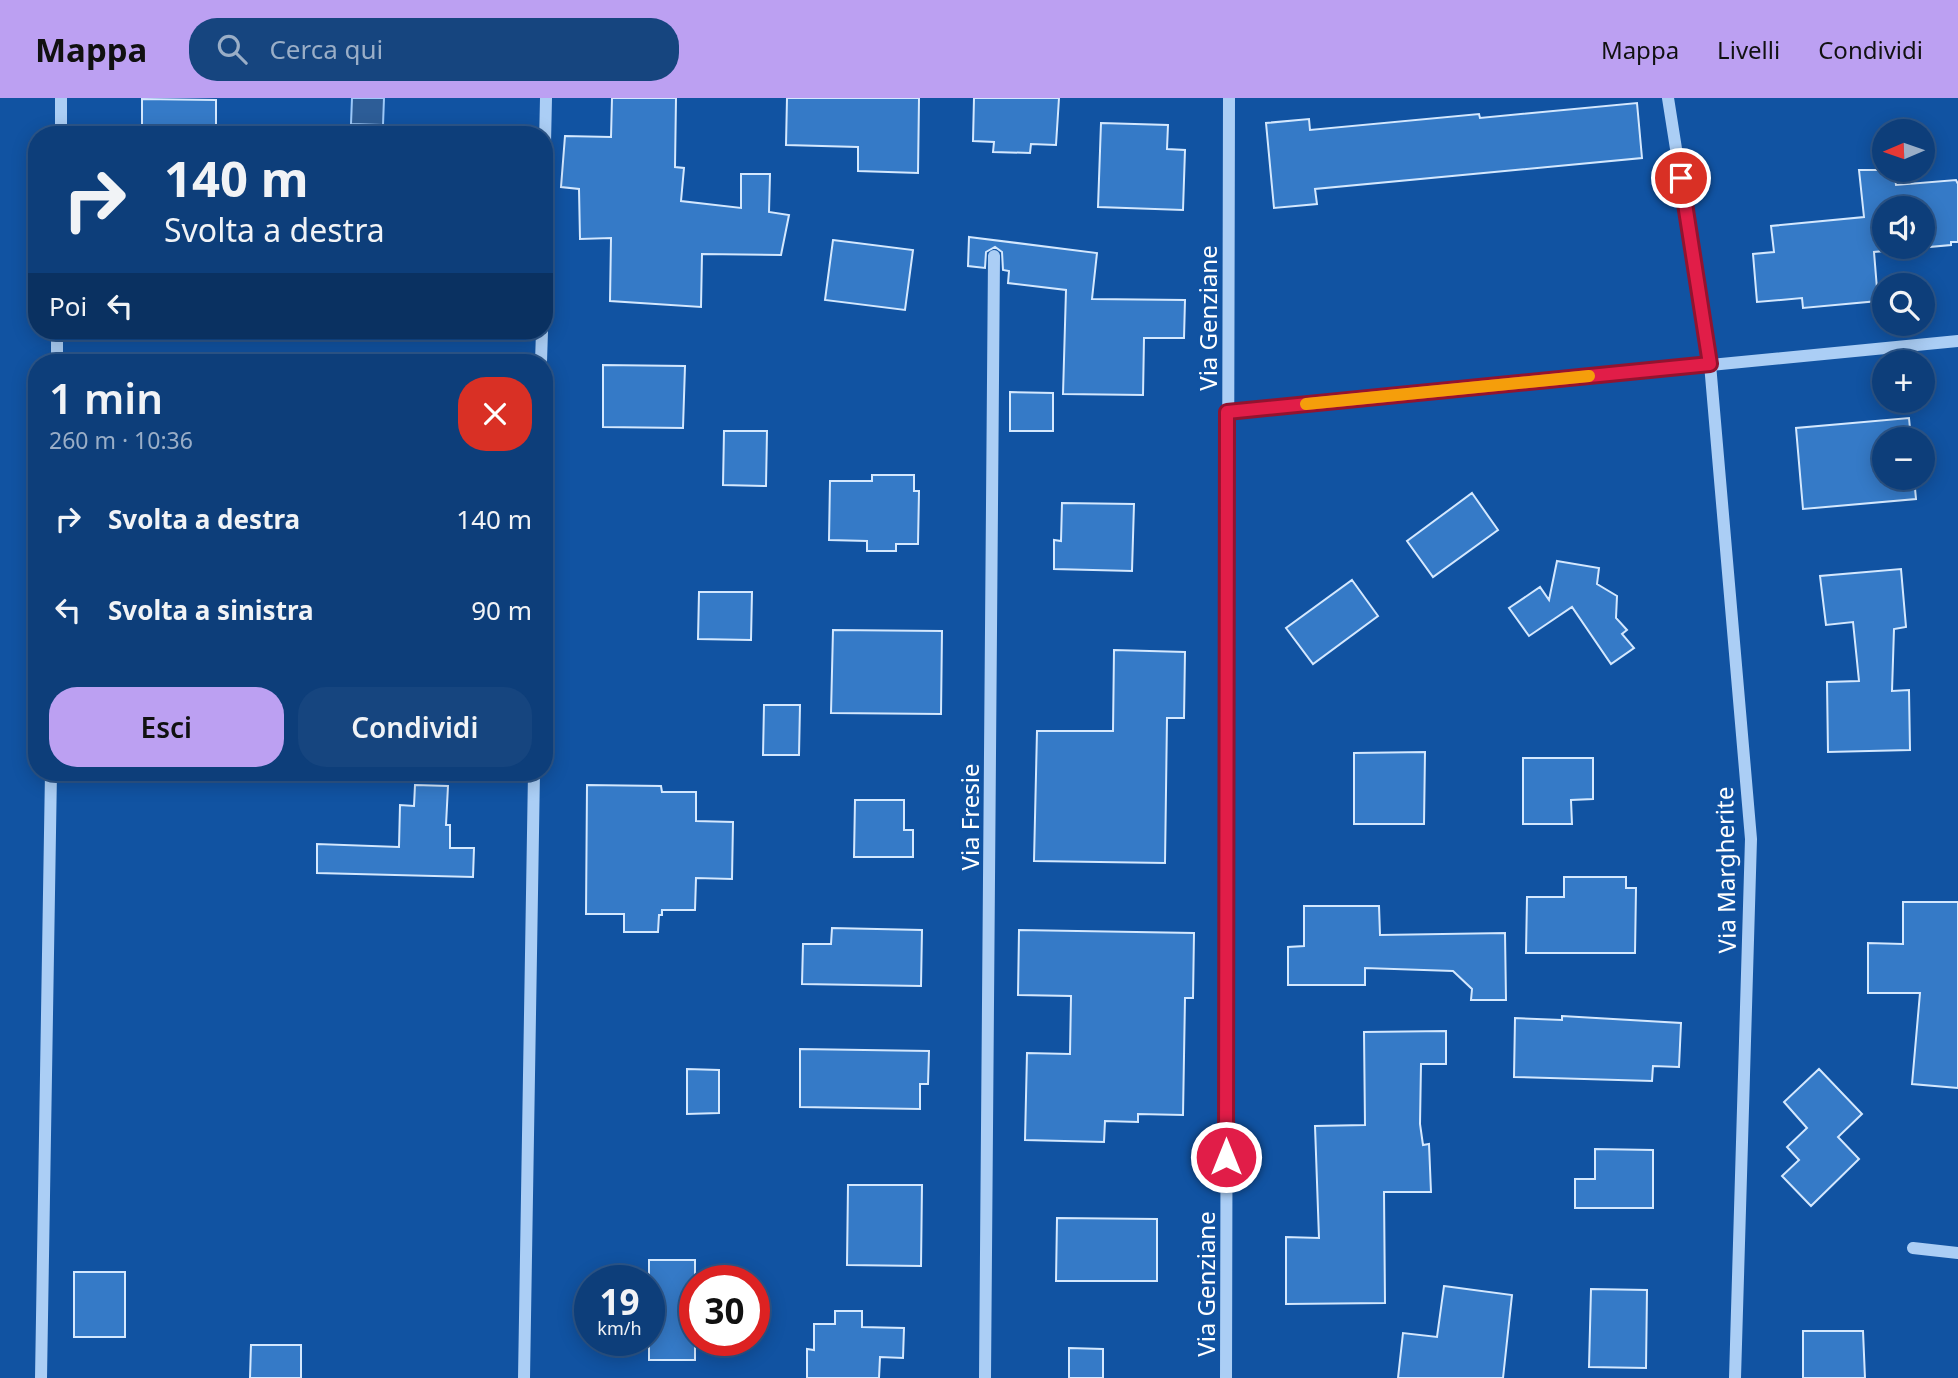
<!DOCTYPE html>
<html lang="it">
<head>
<meta charset="utf-8">
<style>
	:root { --surface:#0d3e7a; --page:#16457f; --text:#f1f3f6; --muted:#9aaec7; --line:#2d578b; --accent:#bca0f2 }
	body { margin:0; font-family:"Noto Sans",sans-serif; background:var(--page); color:var(--text); height:100vh; display:flex; flex-direction:column; font-size:26px; white-space:nowrap }
	* { box-sizing:border-box; margin:0 }
	p { font-size:23px; color:var(--muted) }
	.icon { flex:none; width:38px; height:38px; fill:none; stroke:currentColor; stroke-width:2; stroke-linecap:round; stroke-linejoin:round }
	.map { position:relative; flex:1; overflow:hidden }
	.drawer { position:absolute; left:28px; top:256px; width:525px; height:427px; display:flex; flex-direction:column; background:var(--surface); border-radius:28px; box-shadow:0 4px 18px #0003,0 0 0 2px var(--line) }
	.drawer>* { flex:none }
	.banner { position:absolute; left:28px; top:28px; width:525px; height:214px; border-radius:28px; box-shadow:0 4px 18px #0003,0 0 0 2px var(--line); background:#0d3e7a; color:var(--text); overflow:hidden }
	.needle { width:46px; rotate:268deg }
	.buttons { position:absolute; left:1872px; top:21px; display:grid; gap:14px }
	.buttons a { display:grid; place-items:center; width:63px; height:63px; border-radius:50%; background:var(--surface); box-shadow:0 4px 18px #0003,0 0 0 2px var(--line); font-size:35px }
	.speed { position:absolute; left:574px; top:1167px; display:flex; gap:14px; font-size:35px; font-weight:700; text-align:center }
	.speed>* { display:grid; place-content:center; width:91px; height:91px; border-radius:50%; background:var(--surface); box-shadow:0 4px 18px #0003,0 0 0 2px var(--line); line-height:1 }
	.speed small { font-size:18px; font-weight:400 }
	.speed .limit { border:10px solid #d22; background:#fff; color:#111 }
	.pin { position:absolute; display:grid; place-items:center; width:60px; height:60px; color:#fff; margin:-30px; border:4px solid #fff; border-radius:50%; box-shadow:0 2px 7px #0007 }
	.me { position:absolute; width:77px; margin:-38px; rotate:0deg; stroke-linejoin:round; filter:drop-shadow(0 0 5px #0008) }
	.turn { display:flex; align-items:center; gap:24px; height:147px; padding:0 21px; font-size:32px }
	.turn .icon { width:91px; height:91px; stroke-width:2.5 }
	.turn b { display:block; font-size:49px; line-height:60px }
	.then { display:flex; align-items:center; height:66px; padding:0 21px; background:#0003; gap:14px; font-size:26px }
	.round { display:grid; place-items:center; flex:none; width:74px; height:74px; border-radius:28px; background:var(--page) }
	.head { display:flex; align-items:center; justify-content:space-between; height:119px; padding:0 21px }
	h1 { font-size:42px; font-weight:600; line-height:52px }
	.button { display:flex; gap:14px; margin-top:auto; padding:14px 21px }
	.button a { flex:1; height:80px; border-radius:28px; background:var(--accent); color:#111; font-size:28px; font-weight:600; line-height:80px; text-align:center }
	.button a+a { background:var(--page); color:var(--text) }
	ul { padding:0; list-style:none }
	li { display:flex; align-items:center; gap:21px; height:91px; padding:0 21px }
	li div { flex:1 }
	li b { display:block; font-size:26px }
	li em { font-style:normal }
	header { display:flex; align-items:center; gap:42px; box-sizing:border-box; height:98px; padding:0 35px; background:var(--accent); color:#111 }
	header strong { font-size:33px }
	nav { display:flex; gap:38px; margin-inline-start:auto; font-size:24px }
	.search { width:490px; height:63px; background:var(--page); display:flex; align-items:center; gap:18px; box-sizing:border-box; padding:0 24px; border-radius:28px; color:var(--muted); font-size:26px }
	.map>svg:first-child { display:block }
</style>
</head>
<body>
<header>
<strong>Mappa</strong>
<div class="search"><svg class="icon" aria-label="search" viewBox="0 0 24 24"><circle cx="10" cy="10" r="6"/><path d="M15 15l6 6"/></svg>Cerca qui</div>
<nav><a>Mappa</a><a>Livelli</a><a>Condividi</a></nav>
</header>
<div class="map">
<svg width="1958" height="1280" viewBox="0 0 1958 1280">
	<rect width="100%" height="100%" fill="#1153a2"/>
	<!-- water -->
	<path fill="#2d5d97" stroke="#9dc9f9" stroke-width="2" d="M352 0H384L383 27 351 26Z"/>
	<!-- building -->
	<path fill="#357ac7" stroke="#d4e8fe" stroke-width="2" fill-rule="evenodd" d="M612 0H676L675 69 684 70 681 103 741 110V76H770L769 114 789 117 781 157 702 156 701 209 610 203 611 140 580 141 579 91 561 89 565 38 611 39Z
		M787 0H919L918 75 858 73V49L786 47Z
		M974 0H1059L1056 47 1031 46 1030 55 993 54 994 44 973 43Z
		M142 1 216 2V37H142Z
		M1637 5 1642 60 1315 91 1317 106 1274 110 1266 25 1309 21 1310 32 1479 16 1480 20Z
		M1101 25 1168 27 1167 51 1185 52 1183 112 1098 109Z
		M1859 72H1894L1896 87 1956 82 1958 86V144H1951V147L1874 154 1878 203 1803 210 1802 200 1757 204 1753 156 1774 154 1771 128 1864 119ZM1885 110H1923V149H1885Z
		M969 139 1097 155 1092 201 1185 202 1184 240H1144L1143 297 1063 296 1066 192 1008 185 1009 173 1003 172 1002 154 995 149 986 154 985 170 968 168Z
		M833 142 913 152 905 212 825 202Z
		M603 267 685 268 683 330 603 329Z
		M1010 294 1053 295V333H1010Z
		M1909 320 1911 341H1885V380H1914L1916 401 1803 411 1796 330Z
		M724 333H767L766 388 723 387Z
		M872 377H914V393H919L918 446H896V453H867V443L829 442 830 383H872Z
		M1472 395 1498 432 1433 479 1407 443Z
		M1062 405 1134 406 1132 473 1054 471V442L1061 443Z
		M1557 463 1599 470 1597 486 1617 498 1616 520 1627 532 1622 536 1634 550 1611 566 1572 509 1529 538 1509 510 1540 489 1549 502Z
		M1901 471 1906 529 1894 531 1892 593 1909 592 1910 652 1828 654 1827 584 1859 583 1853 524 1826 527 1820 478Z
		M1352 482 1378 518 1313 566 1286 530Z
		M699 494H752L751 542 698 541Z
		M833 532 942 533 941 616 831 615Z
		M1114 552 1185 554 1184 620H1167L1165 765 1034 763 1037 633H1113Z
		M764 607H800L799 657H763Z
		M1425 654 1424 726H1354V655Z
		M1523 660H1593V701L1571 702 1572 726H1523Z
		M415 687 448 688 446 727H450V750H474L473 779 317 775V746L399 749 400 707 414 708Z
		M587 687 661 688 662 694H696V723L733 724 732 781 696 780 695 812H662V817H659L658 834H624V816H586Z
		M855 702H904V732H913V759H854Z
		M1564 779H1626V790H1636L1635 855H1526L1527 799H1564Z
		M1903 804H1958V990L1912 986 1920 895H1868V845L1903 846Z
		M1304 808H1379L1380 837 1505 835 1506 902H1471L1472 891 1453 873 1365 870V887H1288V849L1304 848Z
		M832 830 922 832 921 888 802 886 803 846H831Z
		M1019 832 1194 835 1193 900H1185L1183 1017 1138 1016V1024L1105 1023 1104 1044 1025 1042 1027 955 1070 956 1071 898 1018 897Z
		M1562 918 1681 925 1679 969 1653 968 1652 983 1514 979 1515 920 1562 922Z
		M1446 933V966H1421L1420 1026 1423 1047 1429 1046 1431 1094H1384L1385 1205 1286 1206V1139L1319 1140 1315 1028 1365 1027 1364 934Z
		M800 951 929 953 928 986H920V1011L800 1009Z
		M687 971 719 972V1015L687 1016Z
		M1819 971 1862 1016 1838 1039 1859 1061 1811 1108 1782 1078 1799 1062 1787 1049 1807 1030 1784 1004Z
		M1595 1051 1653 1052V1110H1575V1081H1595Z
		M848 1087H922L921 1168 847 1167Z
		M1057 1120 1157 1121V1183H1056Z
		M649 1162H695V1262H649Z
		M74 1174H125V1239H74Z
		M1444 1188 1512 1197 1503 1280H1398L1403 1235 1437 1239Z
		M1591 1191 1647 1192 1646 1270 1589 1269Z
		M835 1213H862V1229L904 1230 903 1260 880 1259 879 1280H807V1251L814 1252V1226H835Z
		M1803 1233H1863L1865 1280H1803Z
		M251 1247H301V1280H250Z
		M1069 1250 1103 1251V1280H1069Z"/>
	<g fill="none" stroke-linecap="round" stroke-linejoin="round">
		<!-- minor -->
		<path stroke="#abcef5" stroke-width="12" d="M1668 0 1710 266 1751 741 1735 1280
			M61 37V0
			M544 91 546 0
			M57 264V233
			M541 264 542 233
			M1227 314 1958 243
			M1913 1150 1958 1155
			M41 1280 51 674
			M524 1280 534 674
			M985 1280 994 158
			M1226 1280 1229 0"/>
	</g>
	<g fill="none" stroke-linecap="round" stroke-linejoin="round">
		<!-- route casing -->
		<g stroke="#92132f" stroke-width="18">
			<path id="route" d="M1226 1059 1227 314 1710 266 1681 80"/>
		</g>
		<!-- route -->
		<use href="#route" stroke="#e11d48" stroke-width="12"/>
		<!-- slow -->
		<path stroke="#f59e0b" stroke-width="12" d="M1306 306 1589 278"/>
	</g>
	<g text-anchor="middle" dominant-baseline="central" stroke-width="5" stroke-linejoin="round" paint-order="stroke">
		<!-- street labels -->
		<g font-size="24" fill="#fff" stroke="#1153a2">
			<text transform="translate(1207 220) rotate(-90)">Via Genziane</text>
			<text transform="translate(969 719) rotate(-90)">Via Fresie</text>
			<text transform="translate(1725 772) rotate(-91)">Via Margherite</text>
			<text transform="translate(1205 1186) rotate(-90)">Via Genziane</text>
		</g>
	</g>
</svg>
<div class="buttons">
<a><svg class="needle" viewBox="-14 -14 28 28"><path d="M0-13l5 13h-10z" fill="#e53935"/><path d="M0 13l5-13h-10z" fill="#9aaec7"/></svg></a>
<a><svg class="icon" aria-label="sound" viewBox="0 0 24 24"><path d="M4 9h4l5-4v14l-5-4H4zM17 9q2 3 0 6"/></svg></a>
<a><svg class="icon" aria-label="search" viewBox="0 0 24 24"><circle cx="10" cy="10" r="6"/><path d="M15 15l6 6"/></svg></a>
<a>+</a>
<a>−</a>
</div>
<div class="speed"><div>19<small>km/h</small></div><div class="limit">30</div></div>
<div class="pin" style="left:1681px;top:80px;background:#d93025"><svg class="icon" aria-label="arrive" viewBox="0 0 24 24"><path d="M6 21V4h12l-3 4 3 4H6"/></svg></div>
<svg class="me" style="left:1226px;top:1059px" viewBox="-20 -20 40 40"><circle r="17" fill="#e11d48" stroke="#fff" stroke-width="3"/><path d="M0-11L8 9 0 5-8 9z" fill="#fff"/></svg>
<div class="banner">
<div class="turn"><svg class="icon" aria-label="right" viewBox="0 0 24 24"><path d="M7 20v-9h11M14 6l5 5-5 5"/></svg><div><b>140 m</b>Svolta a destra</div></div>
<div class="then">Poi<svg class="icon" aria-label="left" viewBox="0 0 24 24"><path d="M17 20v-9H6M10 6l-5 5 5 5"/></svg></div>
</div>
<section class="drawer">
<div class="head"><div><h1>1 min</h1><p>260 m · 10:36</p></div><a class="round" style="background:#d93025;color:#fff"><svg class="icon" aria-label="close" viewBox="0 0 24 24"><path d="M6 6l12 12M18 6L6 18"/></svg></a></div>
<ul>
<li><svg class="icon" aria-label="right" viewBox="0 0 24 24"><path d="M7 20v-9h11M14 6l5 5-5 5"/></svg><div><b>Svolta a destra</b></div><em>140 m</em></li>
<li><svg class="icon" aria-label="left" viewBox="0 0 24 24"><path d="M17 20v-9H6M10 6l-5 5 5 5"/></svg><div><b>Svolta a sinistra</b></div><em>90 m</em></li>
</ul>
<div class="button"><a>Esci</a><a>Condividi</a></div>
</section>
</div>
</body>
</html>
